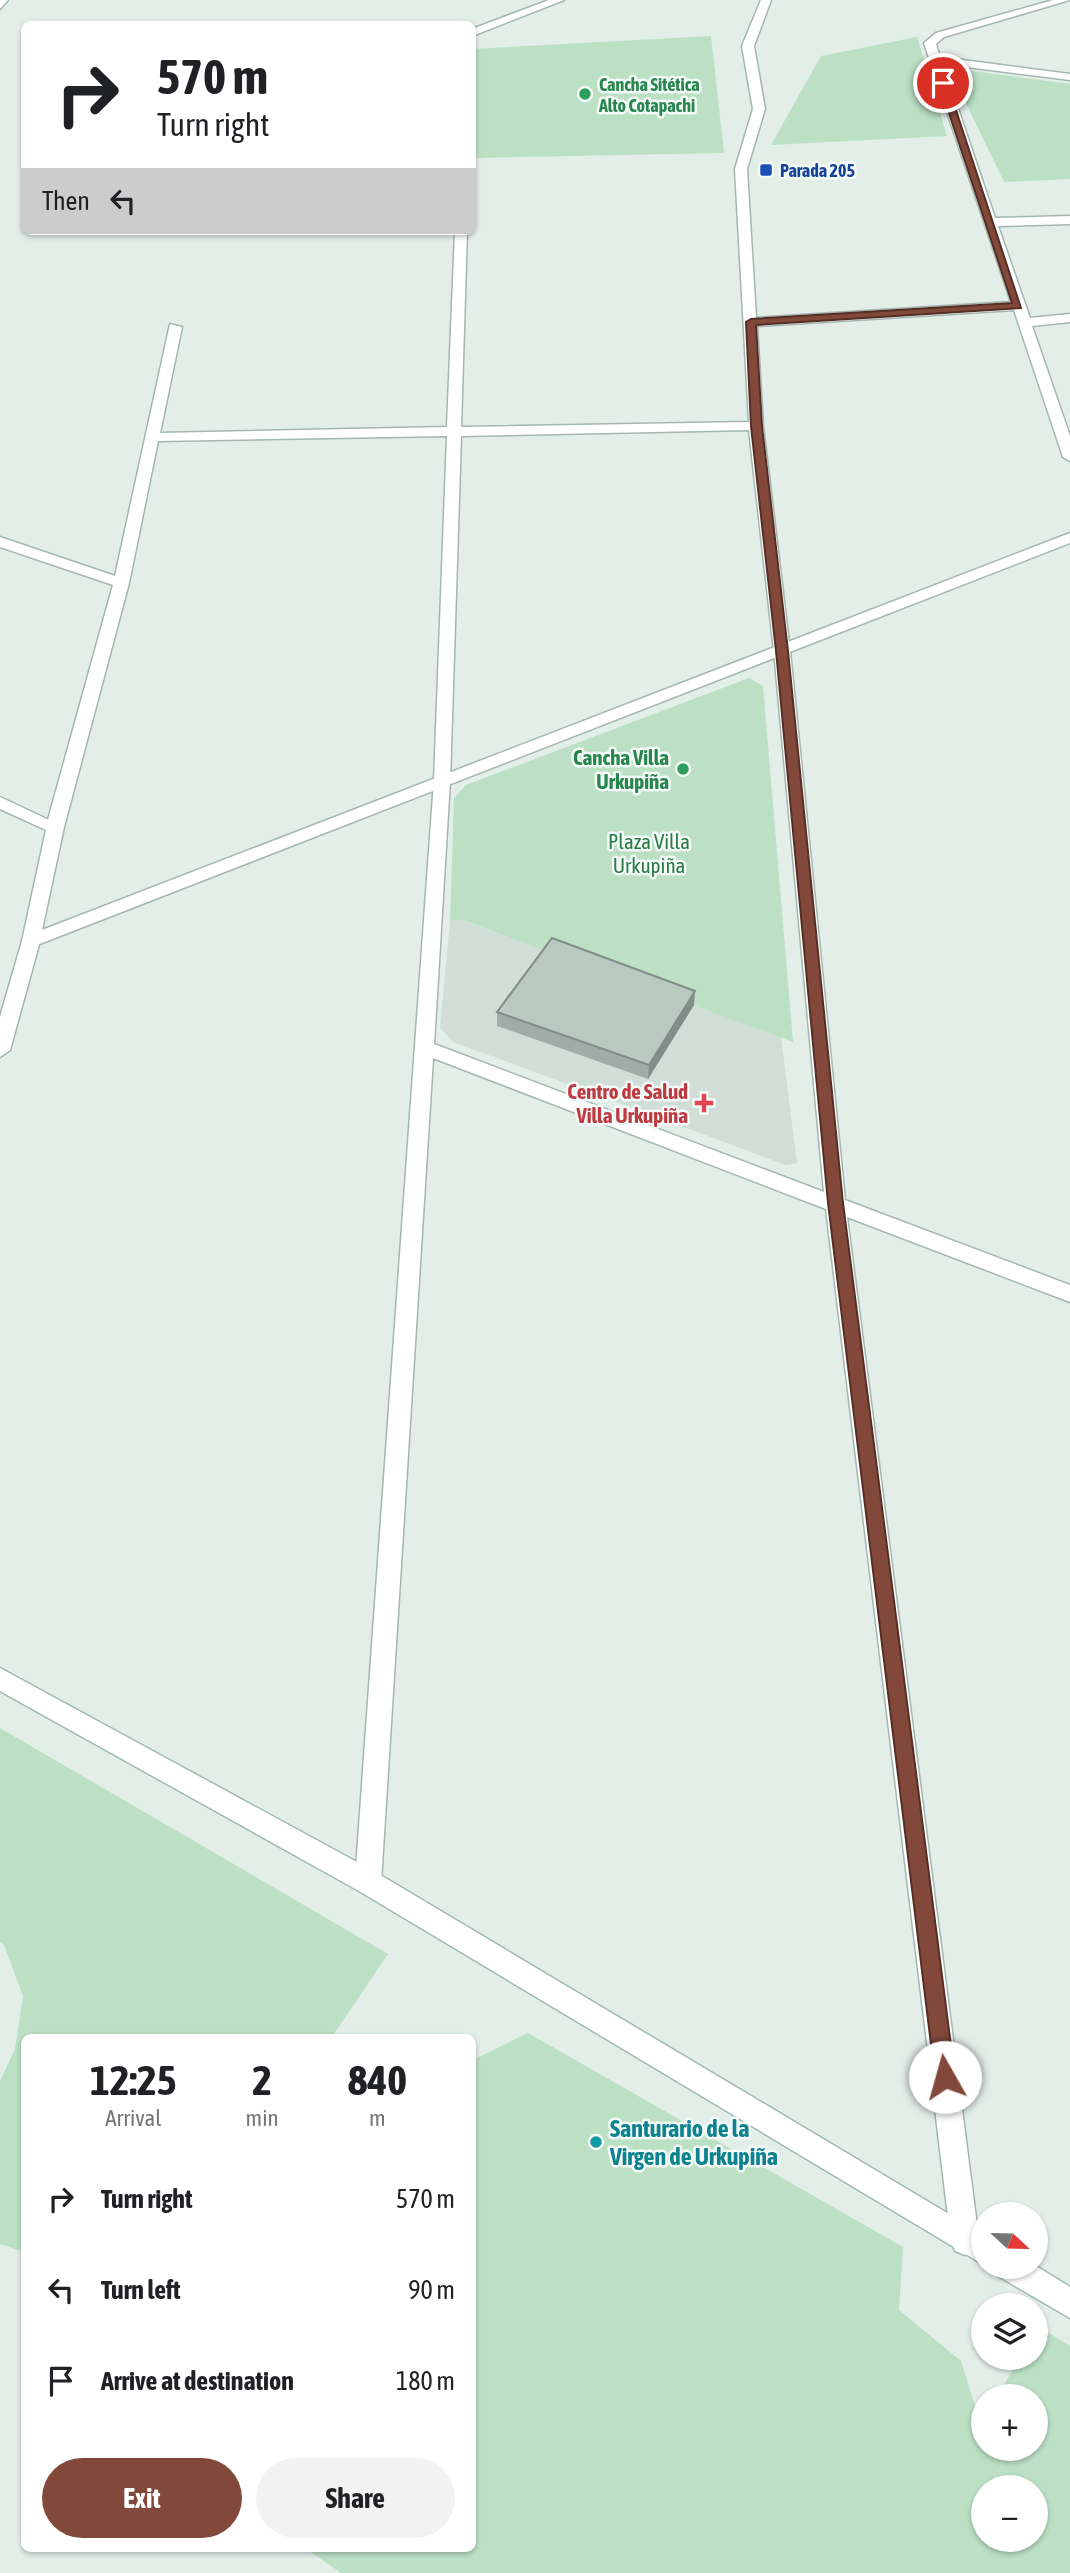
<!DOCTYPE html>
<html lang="en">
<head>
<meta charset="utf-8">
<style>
	:root { --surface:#fff; --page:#f2f2f2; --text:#202124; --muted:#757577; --accent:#82493a }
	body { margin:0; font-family:"Asap Condensed",sans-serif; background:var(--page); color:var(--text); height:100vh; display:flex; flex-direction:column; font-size:26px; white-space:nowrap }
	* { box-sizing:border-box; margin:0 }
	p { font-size:23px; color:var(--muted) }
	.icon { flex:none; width:38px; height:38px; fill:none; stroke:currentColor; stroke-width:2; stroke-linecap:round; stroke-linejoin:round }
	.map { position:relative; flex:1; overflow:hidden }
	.side { position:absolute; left:21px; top:2034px; width:455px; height:518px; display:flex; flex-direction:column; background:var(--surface); border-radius:10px; box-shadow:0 2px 5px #0004 }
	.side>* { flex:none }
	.banner { position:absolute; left:21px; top:21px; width:455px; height:214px; border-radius:10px; box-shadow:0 2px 5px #0004; background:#fff; color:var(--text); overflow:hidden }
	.needle { width:46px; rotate:112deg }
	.buttons { position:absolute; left:971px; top:2202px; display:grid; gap:14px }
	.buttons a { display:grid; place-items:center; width:77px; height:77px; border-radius:50%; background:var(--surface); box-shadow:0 2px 5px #0004; font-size:35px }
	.pin { position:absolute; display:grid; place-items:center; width:60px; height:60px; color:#fff; margin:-30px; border:4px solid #fff; border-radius:50%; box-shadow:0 2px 7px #0007 }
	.me { position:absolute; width:77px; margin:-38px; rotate:353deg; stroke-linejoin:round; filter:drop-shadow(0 0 5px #0008) }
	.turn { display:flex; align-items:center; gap:24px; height:147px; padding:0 21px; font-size:32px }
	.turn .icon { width:91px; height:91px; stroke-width:2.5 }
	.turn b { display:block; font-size:49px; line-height:60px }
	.then { display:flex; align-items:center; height:66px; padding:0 21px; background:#0003; gap:14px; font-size:26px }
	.eta { display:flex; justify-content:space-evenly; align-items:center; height:119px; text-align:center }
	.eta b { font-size:42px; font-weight:700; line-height:49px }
	.cta { display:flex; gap:14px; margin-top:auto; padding:14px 21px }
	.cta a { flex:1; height:80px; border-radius:42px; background:var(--accent); color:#fff; font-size:28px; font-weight:700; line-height:80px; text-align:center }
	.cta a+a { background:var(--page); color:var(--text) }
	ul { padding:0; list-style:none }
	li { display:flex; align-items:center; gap:21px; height:91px; padding:0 21px }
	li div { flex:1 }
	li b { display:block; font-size:26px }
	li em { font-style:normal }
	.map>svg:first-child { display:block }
</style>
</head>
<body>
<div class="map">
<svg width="1070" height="2573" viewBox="0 0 1070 2573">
	<rect width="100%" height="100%" fill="#e3eee9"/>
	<!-- built -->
	<path fill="#d1ded8" d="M462 920 781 1037 797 1163 786 1165 453 1042 440 1028 450 921Z"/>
	<!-- green -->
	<path fill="#bbe0c4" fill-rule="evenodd" d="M711 36 724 153 473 158V49Z
		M917 37 947 136 771 145 821 56Z
		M949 68 1070 84V179L1004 182Z
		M749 678 763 686 793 1042 463 920 450 921 454 798 466 785Z
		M0 1728 388 1954 332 2037H24V2252L0 2244V2081L15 2049 23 1996 4 1945 0 1942Z
		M528 2033 903 2247 899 2310 961 2361 980 2422 983 2417 984 2448H1036V2396H997L1018 2362 1023 2357H1036V2345L1049 2333 1070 2346V2573H341L305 2548H472L473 2060ZM984 2487H1036V2539H984Z"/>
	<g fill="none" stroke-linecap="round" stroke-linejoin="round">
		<!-- minor casing -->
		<g stroke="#a5b6b0" stroke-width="3">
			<path id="minor" d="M549 0H564L472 36V29Z
				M761 0H771L754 46 765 109 747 169 756 318 1011 302 924 43 936 33 1053 0H1070L944 37 936 44 940 57 1070 74V80L943 64 995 218 1070 216V224L998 226 1030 318 1070 314V322L1032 326 1070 436V461L1063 457 1014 310 757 326 763 426 790 651 845 1200 1070 1285V1302L847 1217 979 2241 975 2251 965 2255 955 2251 951 2241 826 1209 433 1058 381 1882 377 1891 368 1894 359 1891 355 1882 434 781 447 436 158 441 129 583 64 827 55 833 46 827 113 585 0 547V537L115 576 170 324 182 327 160 433 447 427 455 231H467L461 427 749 422 735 169 753 109 742 46ZM749 430 774 651 824 1192 434 1044 450 781 461 436Z
				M31 935 40 941 10 1050 0 1057V1017L22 941Z"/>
		</g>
		<!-- tertiary casing -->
		<g stroke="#a5b6b0" stroke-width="3">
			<path id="tertiary" d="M1070 533V543L37 945H25L22 941 46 830 0 809V797L64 827 42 930Z"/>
		</g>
		<!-- secondary casing -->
		<g stroke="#a1bab1" stroke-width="3">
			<path id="secondary" d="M0 0H8L0 9Z
				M0 1668 377 1873 984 2235V2265L359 1891 0 1691Z
				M994 2266H1036L1070 2287V2318L998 2276Z"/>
		</g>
		<!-- minor -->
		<use href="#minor" fill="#fff" fill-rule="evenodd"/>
		<!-- tertiary -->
		<use href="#tertiary" fill="#fff" fill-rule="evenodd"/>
		<!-- secondary -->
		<use href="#secondary" fill="#fff" fill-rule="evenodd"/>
	</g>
	<!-- wall -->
	<path fill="#9eada7" d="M694 1005 648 1079 497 1026V1012Z"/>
	<!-- shaded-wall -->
	<path fill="#818d88" d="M695 991 694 1005 648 1079 649 1065Z"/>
	<!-- building -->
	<path fill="#b8c9c2" stroke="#818d88" stroke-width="2" d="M552 938 695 991 649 1065 497 1012Z"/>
	<!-- route -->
	<path fill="#82493a" stroke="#542f26" stroke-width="2" d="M943 81 947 83 1021 308 756 325 762 426 788 651 843 1203 955 2077 952 2084 945 2087 938 2084 935 2077 828 1203 776 651 751 426 746 322 751 319 1012 303 939 83Z"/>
	<!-- markers -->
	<g fill="#2e9e5b" stroke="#f4faf7" stroke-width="2.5">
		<circle cx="585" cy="94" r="7"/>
		<circle cx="683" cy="769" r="7"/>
	</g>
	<rect fill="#1a4fb4" stroke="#f4faf7" stroke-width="2.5" x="759" y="163" width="14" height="14" rx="3.5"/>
	<path fill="#e0444e" stroke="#f4faf7" stroke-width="2.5" d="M700.5 1092.5h7v7h7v7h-7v7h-7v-7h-7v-7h7z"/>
	<circle fill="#0f9aa8" stroke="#f4faf7" stroke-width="2.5" cx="596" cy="2142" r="7"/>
	<g text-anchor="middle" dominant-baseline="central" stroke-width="5" stroke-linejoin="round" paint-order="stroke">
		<!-- far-leisure labels -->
		<g font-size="18" font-weight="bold" fill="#27864d" stroke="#f4faf7" text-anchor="start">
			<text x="599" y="84">Cancha Sitética<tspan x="599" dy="21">Alto Cotapachi</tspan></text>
		</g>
		<!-- far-transit labels -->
		<g font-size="18" font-weight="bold" fill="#164399" stroke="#f4faf7" text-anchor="start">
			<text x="780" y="170">Parada 205</text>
		</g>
		<!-- leisure labels -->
		<g font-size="21" font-weight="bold" fill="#27864d" stroke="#f4faf7" text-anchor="end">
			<text x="669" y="757">Cancha Villa<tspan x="669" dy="24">Urkupiña</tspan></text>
		</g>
		<!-- park labels -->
		<g font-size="21" fill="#297a46" stroke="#f4faf7">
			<text x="649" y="841">Plaza Villa<tspan x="649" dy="24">Urkupiña</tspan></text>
		</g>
		<!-- health labels -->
		<g font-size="21" font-weight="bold" fill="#be3a42" stroke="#f4faf7" text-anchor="end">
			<text x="688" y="1091">Centro de Salud<tspan x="688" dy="24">Villa Urkupiña</tspan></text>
		</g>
		<!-- near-culture labels -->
		<g font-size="24" font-weight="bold" fill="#0d838f" stroke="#f4faf7" text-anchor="start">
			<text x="610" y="2128">Santurario de la<tspan x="610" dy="28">Virgen de Urkupiña</tspan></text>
		</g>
	</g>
</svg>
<div class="buttons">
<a><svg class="needle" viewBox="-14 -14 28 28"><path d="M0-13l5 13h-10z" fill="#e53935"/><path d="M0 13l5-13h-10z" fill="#757577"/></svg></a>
<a><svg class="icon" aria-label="layers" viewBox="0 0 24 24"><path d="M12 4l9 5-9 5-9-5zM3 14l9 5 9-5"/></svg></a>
<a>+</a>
<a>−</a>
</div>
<div class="pin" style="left:943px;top:83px;background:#d93025"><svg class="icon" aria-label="arrive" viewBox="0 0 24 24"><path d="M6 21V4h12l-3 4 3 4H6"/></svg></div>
<svg class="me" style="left:945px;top:2077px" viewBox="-20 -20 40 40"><circle r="19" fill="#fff"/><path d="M0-13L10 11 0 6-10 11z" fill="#82493a"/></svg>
<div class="banner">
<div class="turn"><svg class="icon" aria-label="right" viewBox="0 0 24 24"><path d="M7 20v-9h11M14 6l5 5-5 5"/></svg><div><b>570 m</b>Turn right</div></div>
<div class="then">Then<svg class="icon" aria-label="left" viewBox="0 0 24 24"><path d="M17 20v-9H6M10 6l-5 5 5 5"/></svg></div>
</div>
<section class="side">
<div class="eta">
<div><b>12:25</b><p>Arrival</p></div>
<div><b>2</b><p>min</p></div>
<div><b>840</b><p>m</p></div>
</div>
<ul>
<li><svg class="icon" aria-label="right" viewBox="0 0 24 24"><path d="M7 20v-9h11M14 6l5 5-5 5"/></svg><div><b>Turn right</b></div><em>570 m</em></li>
<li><svg class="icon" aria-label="left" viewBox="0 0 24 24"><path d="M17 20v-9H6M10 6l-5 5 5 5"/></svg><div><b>Turn left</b></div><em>90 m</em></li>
<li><svg class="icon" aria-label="arrive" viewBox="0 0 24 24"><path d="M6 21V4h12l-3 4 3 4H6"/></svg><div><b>Arrive at destination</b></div><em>180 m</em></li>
</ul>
<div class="cta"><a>Exit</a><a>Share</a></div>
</section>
</div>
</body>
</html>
